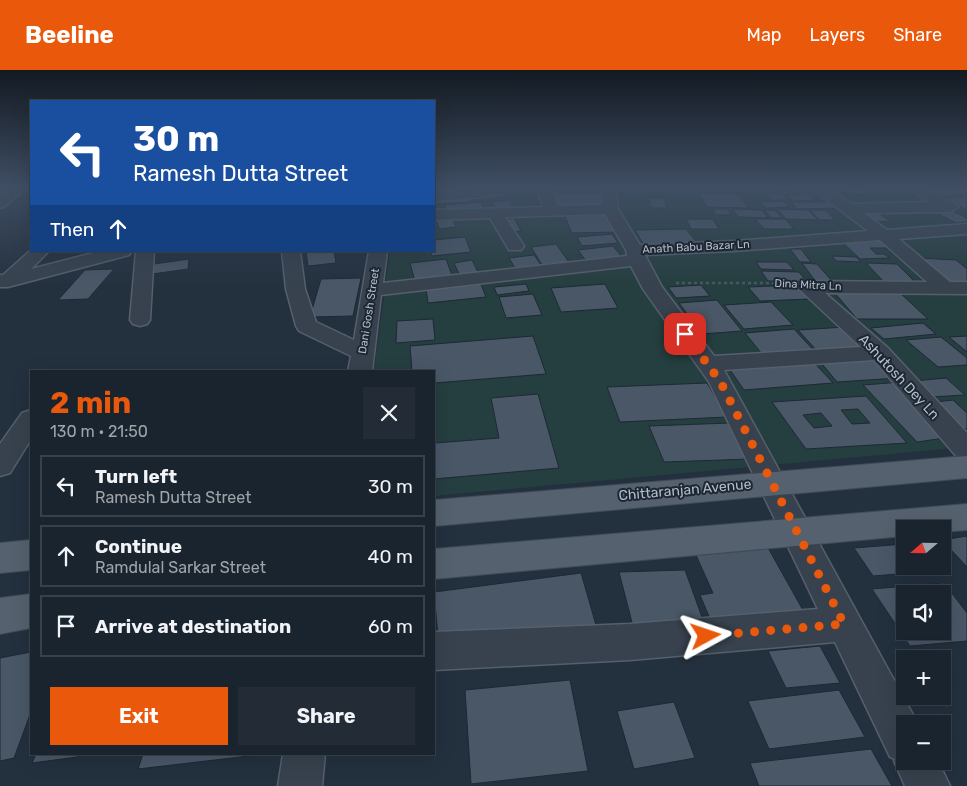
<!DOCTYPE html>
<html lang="en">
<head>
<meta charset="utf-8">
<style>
	:root { --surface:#1a242e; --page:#232c36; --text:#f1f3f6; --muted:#9fa4aa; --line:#38414a; --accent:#ea580c }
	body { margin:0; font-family:Rubik,sans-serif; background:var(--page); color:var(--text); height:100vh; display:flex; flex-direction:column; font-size:19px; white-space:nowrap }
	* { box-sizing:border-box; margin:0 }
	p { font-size:16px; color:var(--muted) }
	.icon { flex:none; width:28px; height:28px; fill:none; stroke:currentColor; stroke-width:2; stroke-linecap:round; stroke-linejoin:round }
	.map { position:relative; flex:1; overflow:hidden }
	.panel { position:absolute; left:30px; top:300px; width:405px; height:385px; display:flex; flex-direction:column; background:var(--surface); border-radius:0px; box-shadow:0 5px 20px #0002,0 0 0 1px var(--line) }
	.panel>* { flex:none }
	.guide { position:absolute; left:30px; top:30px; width:405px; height:152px; border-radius:0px; box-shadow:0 5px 20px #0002,0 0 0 1px var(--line); background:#1a4fa0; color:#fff; overflow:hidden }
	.needle { width:32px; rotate:250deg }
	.controls { position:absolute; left:896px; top:450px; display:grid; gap:10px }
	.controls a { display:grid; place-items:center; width:55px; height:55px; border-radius:0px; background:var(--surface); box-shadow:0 5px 20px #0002,0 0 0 1px var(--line); font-size:25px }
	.pin { position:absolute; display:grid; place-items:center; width:42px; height:42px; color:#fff; margin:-21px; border-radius:10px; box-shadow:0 2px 8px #0006 }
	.me { position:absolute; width:55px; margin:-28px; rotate:85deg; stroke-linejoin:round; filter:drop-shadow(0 0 4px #0008) }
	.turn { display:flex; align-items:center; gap:18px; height:105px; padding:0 20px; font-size:22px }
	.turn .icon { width:65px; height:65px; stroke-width:2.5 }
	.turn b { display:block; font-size:35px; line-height:42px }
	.then { display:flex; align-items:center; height:48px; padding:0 20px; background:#0003; gap:10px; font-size:19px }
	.round { display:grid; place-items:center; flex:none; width:52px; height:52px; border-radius:0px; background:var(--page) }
	.head { display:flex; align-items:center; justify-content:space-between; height:85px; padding:0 20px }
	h1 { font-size:30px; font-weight:700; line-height:38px; color:var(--accent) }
	.action { display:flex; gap:10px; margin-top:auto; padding:10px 20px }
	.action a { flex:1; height:58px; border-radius:0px; background:var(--accent); color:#fff; font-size:20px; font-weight:700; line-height:58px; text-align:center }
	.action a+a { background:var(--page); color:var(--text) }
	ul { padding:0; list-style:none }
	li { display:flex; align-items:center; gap:15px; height:62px; margin:0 10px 8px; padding:0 10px; border:2px solid var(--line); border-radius:0px }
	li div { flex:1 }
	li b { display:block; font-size:19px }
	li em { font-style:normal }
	header { display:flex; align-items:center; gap:30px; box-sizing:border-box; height:70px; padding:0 25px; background:var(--accent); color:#fff }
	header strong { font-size:24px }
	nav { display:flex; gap:28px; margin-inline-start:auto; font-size:18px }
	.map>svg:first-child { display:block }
</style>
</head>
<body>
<header>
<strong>Beeline</strong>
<nav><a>Map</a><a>Layers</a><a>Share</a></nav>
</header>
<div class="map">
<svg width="967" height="716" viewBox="0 0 967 716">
	<rect width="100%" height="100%" fill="#23303e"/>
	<!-- green -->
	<path fill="#253e3f" d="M434 117H967V377L434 426V301H374L390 181H434Z"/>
	<!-- building -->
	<path fill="#495767" stroke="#1e2935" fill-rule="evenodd" d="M441 117H477L479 122 444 125Z
		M555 117H602L603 122 555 121Z
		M772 117H794L798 120H776Z
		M843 117H862L873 124H854Z
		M925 117H963L967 119V124L943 126Z
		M502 122 505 127 488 129 485 124Z
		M550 122 602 124 604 138H561Z
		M698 123 738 124 749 138 707 137Z
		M766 123H781L788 130H772Z
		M807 124 815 130 794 131 787 125Z
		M467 125 470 132 434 134V127Z
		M967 126V140L943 129Z
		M649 128 664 129 667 138H651Z
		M509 130 516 142 499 144 492 132Z
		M783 131 789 137 766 138 760 132Z
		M481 132 485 142 448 145 445 135Z
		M791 132H828L836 138 797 139Z
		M947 138 967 148V152L956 153 931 140Z
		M713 139H727L731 145H716Z
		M732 139 762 140 768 148 738 147Z
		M777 139 808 140 818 150 786 149Z
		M764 140H775L782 148H771Z
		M810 140H825L835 150H819Z
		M852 140H875L890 151 874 152Z
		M604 141 615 162 572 163 563 142Z
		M452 147 456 157 439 159 436 148Z
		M514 148 521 161 510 162 502 150Z
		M686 149H713L719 159H691Z
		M755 149H785L794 159H764Z
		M686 159 699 175 645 177 635 160Z
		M612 164 618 173 582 176 577 167Z
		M465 167 471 182 432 186 430 181H434V170Z
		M840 170H885L907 188H898L886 178H870L876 184H884L890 188 860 189Z
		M556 174 569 192 542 195 531 177Z
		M613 176 622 187 586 191 578 180Z
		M790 179H801L811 192H800Z
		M306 181H334L336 193 308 196Z
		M534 185 541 195 515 198 509 188Z
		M832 186 856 187 861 192 836 191Z
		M918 188 956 190 967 199V215L945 214Z
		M189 189 188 199 152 204 154 194Z
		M446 189 453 208 415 212 410 193Z
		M472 190 479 204 460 206 454 193Z
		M756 192H787L794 200 761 199Z
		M802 193 817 194 833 212H816Z
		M866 193 897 194 917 214 885 213Z
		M114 199 88 229 58 230 85 200Z
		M761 201 799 202 807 212 768 211Z
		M361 208 353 246 310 247 321 209Z
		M481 214 486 227 428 233 426 219Z
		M526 214 529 221 497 225 494 217Z
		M605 214 618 238 561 242 551 218Z
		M701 215 710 226 676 228 668 217Z
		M796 215 810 229 760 231 748 217Z
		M833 221H898L928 249H857Z
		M533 224 542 245 506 248 499 227Z
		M717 230 742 261 702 264 679 233Z
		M771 232 793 255 744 259 724 235Z
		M433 249 435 270 396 273 397 251Z
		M923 253 936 264 884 269 871 258Z
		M845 257 869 280 819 283 798 260Z
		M794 259 818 285 766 289 745 263Z
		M533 266 546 304 434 313V301H412L410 276Z
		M967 266V282L949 267Z
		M941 267 967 288V295L938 297 906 270Z
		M876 286 898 308 837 312 818 289Z
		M810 288 833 313 744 320 726 294Z
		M946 308 965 325 930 327 913 311Z
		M902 312 952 367 917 372 863 315Z
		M707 313 727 347 620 352 607 317Z
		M538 324 559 398 434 409V354L435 373 499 368 491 328Z
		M866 326 907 373 806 379 772 332ZM858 339 870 353 852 354 841 340ZM821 343 832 356 814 358 803 345Z
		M953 330 967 343V359H964L935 332Z
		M730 353 750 389 664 392 649 356Z
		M967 466V497L942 470Z
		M905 474V496H942V494L947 500 873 506 854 478Z
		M767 476 804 542 711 551 700 525 713 523 695 483Z
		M685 500 707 561 635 564 619 502Z
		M581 503 596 555 439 577 434 522Z
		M944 513 967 543V571L910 576 872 519ZM905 524H942V561H905Z
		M820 576 840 613 786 618 768 581Z
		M31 582V642L14 688 0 691V588Z
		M570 610 588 701 471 714 465 620Z
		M839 620 865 667 769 679 748 631Z
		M674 632 695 688 634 699 617 641Z
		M871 679 892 716H759L750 693Z
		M36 684H78L77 687 32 693Z
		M143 684H266L138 699Z"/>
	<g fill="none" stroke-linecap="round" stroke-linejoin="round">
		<!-- minor casing -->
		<g stroke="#55606c" stroke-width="3">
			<path id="minor" d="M11 117H27L5 136 0 138V126Z
				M474 117H488L492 123 485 127 434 131V123L475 119Z
				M539 117H553L552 122 558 136 602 135V117H616L618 139 640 175 734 171 868 161 810 117H826L851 134 929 132 905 117H922L954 133 958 137 950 142 864 143 887 160 967 154V164L899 169 950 212H967V224L825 223 888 278 967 363V390L957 387 874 290 724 300 918 654H905V691H938L950 716H905L894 691 895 689 890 687 835 572 630 590 434 600V562L630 554 818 539 709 312 643 219 631 196 381 225 372 301H348L351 286 299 261 296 256 286 219 282 181H300L305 219 316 252 354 270 369 181H387L383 213 627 186 626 180 605 144 505 147 524 176 521 180H509L490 148 434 150V140L543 137 538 122ZM880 170 927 212 807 211 800 213 797 217 861 277 714 286 662 217 645 185 734 181Z
				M31 180 49 181 31 199 101 181H132L129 185 8 217H0V205H3Z
				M136 181H154L150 250 147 254 140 256 133 254 130 250Z
				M31 340V369L10 403 0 406V374L22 343Z
				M283 684H325L322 716H278Z"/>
		</g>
		<!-- major casing -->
		<g stroke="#404b57" stroke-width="2">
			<path id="major" d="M967 386V408L434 456V430Z
				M967 434V460L942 462V459H905V466L434 509V479Z
				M31 470V500L0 503V473Z
				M31 524V558L0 564V528Z"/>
		</g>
		<!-- path-far1 -->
		<path stroke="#435b5c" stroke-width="2" stroke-dasharray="2.5 2.5" stroke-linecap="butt" d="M629 120 801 122"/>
		<!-- path -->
		<path stroke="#435b5c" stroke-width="2.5" stroke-dasharray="3 3" stroke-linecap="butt" d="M676 213H787"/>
		<!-- minor -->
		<use href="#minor" fill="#37424e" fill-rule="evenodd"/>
		<!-- major -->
		<use href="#major" fill="#55616e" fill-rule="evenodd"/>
	</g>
	<!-- sky -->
	<linearGradient id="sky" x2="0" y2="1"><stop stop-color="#131a22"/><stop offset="0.54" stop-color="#3f4e63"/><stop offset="1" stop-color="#3f4e63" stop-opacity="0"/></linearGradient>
	<rect width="967" height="217" fill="url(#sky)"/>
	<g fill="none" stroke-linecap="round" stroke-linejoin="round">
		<!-- route -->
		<path stroke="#ea580c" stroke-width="9" stroke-dasharray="0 16.2" d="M685 264 720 311 844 554 706 566"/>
	</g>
	<g text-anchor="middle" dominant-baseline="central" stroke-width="4" stroke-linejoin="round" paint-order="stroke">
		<!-- far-street labels -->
		<g font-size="11" fill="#b3bdc9" stroke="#1c2733">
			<text transform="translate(696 177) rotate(-3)">Anath Babu Bazar Ln</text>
			<text transform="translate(808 215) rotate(3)">Dina Mitra Ln</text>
			<text transform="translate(369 241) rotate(-81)">Dani Gosh Street</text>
		</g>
		<!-- street labels -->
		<g font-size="14" fill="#b3bdc9" stroke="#1c2733">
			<text transform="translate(899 307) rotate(47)">Ashutosh Dey Ln</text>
			<text transform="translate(685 420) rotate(-5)">Chittaranjan Avenue</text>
		</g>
	</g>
</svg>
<div class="controls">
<a><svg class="needle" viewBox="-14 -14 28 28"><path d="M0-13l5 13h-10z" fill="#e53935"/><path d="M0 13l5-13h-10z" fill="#9fa4aa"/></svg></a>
<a><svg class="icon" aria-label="sound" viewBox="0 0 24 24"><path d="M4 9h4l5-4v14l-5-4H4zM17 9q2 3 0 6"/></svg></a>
<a>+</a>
<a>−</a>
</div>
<div class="pin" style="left:685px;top:264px;background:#d93025"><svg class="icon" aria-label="arrive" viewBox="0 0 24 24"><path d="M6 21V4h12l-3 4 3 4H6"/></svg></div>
<svg class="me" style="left:706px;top:566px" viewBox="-20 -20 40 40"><path d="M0-17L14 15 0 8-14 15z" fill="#ea580c" stroke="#fff" stroke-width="4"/></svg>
<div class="guide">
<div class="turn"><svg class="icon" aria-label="left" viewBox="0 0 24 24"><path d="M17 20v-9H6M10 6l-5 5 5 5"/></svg><div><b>30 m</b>Ramesh Dutta Street</div></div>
<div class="then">Then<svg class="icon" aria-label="ahead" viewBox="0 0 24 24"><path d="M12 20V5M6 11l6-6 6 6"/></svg></div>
</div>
<section class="panel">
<div class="head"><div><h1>2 min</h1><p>130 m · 21:50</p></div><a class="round"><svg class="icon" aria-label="close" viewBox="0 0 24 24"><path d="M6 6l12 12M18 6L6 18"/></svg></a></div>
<ul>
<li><svg class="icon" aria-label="left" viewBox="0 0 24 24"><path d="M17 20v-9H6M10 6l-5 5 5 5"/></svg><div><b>Turn left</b><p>Ramesh Dutta Street</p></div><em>30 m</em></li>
<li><svg class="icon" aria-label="ahead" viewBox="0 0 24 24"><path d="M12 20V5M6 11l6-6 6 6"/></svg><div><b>Continue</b><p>Ramdulal Sarkar Street</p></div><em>40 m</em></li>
<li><svg class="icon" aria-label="arrive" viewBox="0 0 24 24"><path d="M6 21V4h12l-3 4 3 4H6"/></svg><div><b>Arrive at destination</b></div><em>60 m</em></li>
</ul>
<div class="action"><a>Exit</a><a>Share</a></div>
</section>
</div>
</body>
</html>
